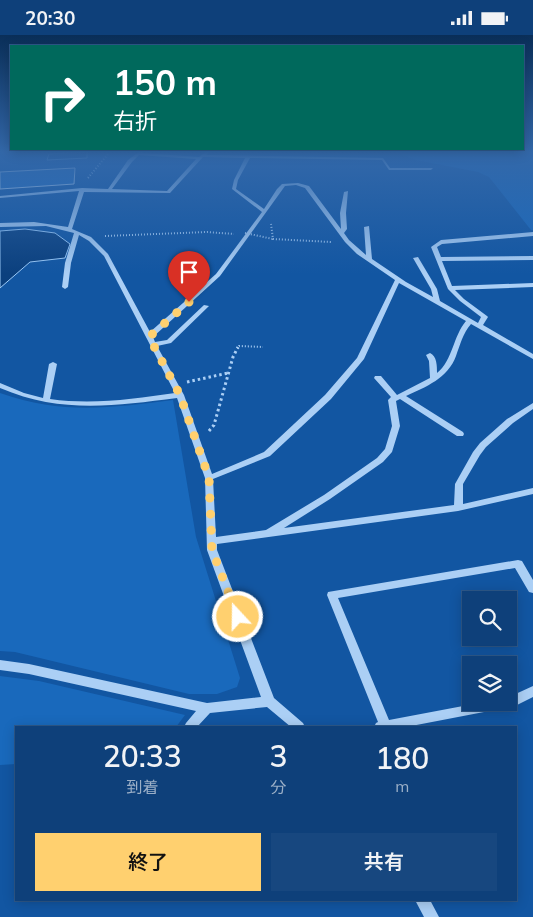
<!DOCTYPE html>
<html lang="ja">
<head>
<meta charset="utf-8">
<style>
	:root { --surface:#0e407a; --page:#17477f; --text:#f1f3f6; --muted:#9bafc7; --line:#2e598b; --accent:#ffd06f }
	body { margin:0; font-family:Mulish,"Noto Sans JP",sans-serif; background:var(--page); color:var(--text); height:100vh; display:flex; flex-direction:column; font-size:19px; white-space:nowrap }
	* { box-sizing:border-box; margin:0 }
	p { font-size:16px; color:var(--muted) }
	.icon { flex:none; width:28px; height:28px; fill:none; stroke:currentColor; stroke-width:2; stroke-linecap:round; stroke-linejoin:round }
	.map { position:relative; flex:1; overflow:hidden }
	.sheet { position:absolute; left:15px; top:691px; width:502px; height:175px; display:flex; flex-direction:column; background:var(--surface); border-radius:0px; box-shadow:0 2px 12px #0003,0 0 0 1px var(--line) }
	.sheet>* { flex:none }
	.hud { position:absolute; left:10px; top:10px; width:514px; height:105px; border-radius:0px; box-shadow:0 2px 12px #0003,0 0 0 1px var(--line); background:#00695c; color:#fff; overflow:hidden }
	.buttons { position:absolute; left:462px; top:556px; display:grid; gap:10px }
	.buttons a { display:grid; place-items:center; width:55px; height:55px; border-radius:0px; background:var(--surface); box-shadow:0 2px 12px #0003,0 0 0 1px var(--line); font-size:25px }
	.pin { position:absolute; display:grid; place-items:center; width:42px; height:42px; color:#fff; margin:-51px -21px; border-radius:50% 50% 50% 0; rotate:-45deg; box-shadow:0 0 5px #0007 }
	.pin .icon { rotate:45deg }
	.me { position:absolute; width:55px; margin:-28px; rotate:339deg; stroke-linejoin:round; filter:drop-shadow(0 0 4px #0008) }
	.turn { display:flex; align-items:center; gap:18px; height:105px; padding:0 20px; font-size:22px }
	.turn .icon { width:65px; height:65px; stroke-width:2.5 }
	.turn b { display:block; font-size:35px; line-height:42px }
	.eta { display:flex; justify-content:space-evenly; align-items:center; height:85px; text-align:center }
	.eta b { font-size:30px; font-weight:600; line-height:35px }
	.primary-button { display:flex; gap:10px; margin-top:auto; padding:10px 20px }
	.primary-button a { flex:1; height:58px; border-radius:0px; background:var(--accent); color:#111; font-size:20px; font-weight:600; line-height:58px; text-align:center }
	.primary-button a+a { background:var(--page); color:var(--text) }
	.status { display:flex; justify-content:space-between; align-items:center; height:35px; padding:0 25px; background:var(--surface); direction:ltr }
	.status svg { height:14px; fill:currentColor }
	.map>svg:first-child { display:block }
</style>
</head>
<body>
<div class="status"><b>20:30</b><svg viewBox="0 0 49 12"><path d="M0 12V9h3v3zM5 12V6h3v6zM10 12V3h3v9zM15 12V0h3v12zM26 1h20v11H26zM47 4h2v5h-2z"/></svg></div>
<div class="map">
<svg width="533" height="882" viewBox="0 0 533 882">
	<rect width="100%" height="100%" fill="#1256a2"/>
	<!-- green -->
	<path fill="#1969bc" d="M392 116H533V195H531L489 142 478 137 416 125Z
		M0 358C63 380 109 373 173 365L196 502 240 643 237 652 217 659H189L15 617 0 616Z
		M0 641 39 646 185 680 176 692H16V729L0 730Z"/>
	<!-- water -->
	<path fill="#0b407e" stroke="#9dcbf8" d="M87 117V123L47 125 49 119Z
		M25 194 55 198 70 209 65 223 30 227 0 253V196Z"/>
	<!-- building -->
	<path fill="#206ec1" stroke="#d4e9fe" d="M75 133 74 149 0 154V137Z"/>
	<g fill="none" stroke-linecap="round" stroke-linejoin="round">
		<!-- path-far1 -->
		<path stroke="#abcff5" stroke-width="2" stroke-dasharray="1 2" stroke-linecap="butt" d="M88 143 108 119 106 116
			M271 189 273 204 331 207
			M105 201 207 197 234 199
			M238 314 239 311 263 312"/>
		<!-- path -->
		<path stroke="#abcff5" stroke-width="3" stroke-dasharray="2.5 3" stroke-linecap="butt" d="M187 347 228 338
			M209 396 214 390 233 322 238 312"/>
		<!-- minor -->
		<path fill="#abcff5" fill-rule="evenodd" d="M140 116H144L142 118 199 122 207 116 209 117 206 120 383 123 390 133H433L431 135H389L382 125 250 123 238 145 236 154 264 174 277 154 282 149 298 148 309 151 341 194 340 178 344 157 348 156 346 178 347 194 344 198 349 205 366 220 364 192 369 191 372 224 406 247 433 262 431 254 413 223 418 222 437 254 440 266 478 288 481 282 460 266 448 254 431 212 441 205 533 197V201L442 209 437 212 441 222 533 221V225L442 226 452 251 533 248V252L455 255 464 264 487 281 488 282 483 290 533 319V324L471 289C463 298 460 310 456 321 448 343 426 352 406 361L463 397 464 399 463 401H457L400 364 396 366 400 391 392 417 383 427 330 464 284 493 454 470 455 449 473 417 480 408 507 384 533 368V374L513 388 486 412 480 420 463 449V469L533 453V459L458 476 217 509V515L274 663 303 688 305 692H291L267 672 210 678 197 692H184L186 688 196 676 29 639 0 635V625L29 629 207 668 261 662 207 515 205 443 177 363C114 371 61 379 0 353V348L24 358 43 363 49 329 53 327 57 329 50 364C92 370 134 364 175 358L104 221 89 206 79 200 71 228 68 252 65 254 62 252 65 228 74 198 46 191 0 192V188L34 187 68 192 79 156 0 163V161L82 153 108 154 128 125ZM139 120 196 124 167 156 112 154 132 127ZM203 122 245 123 234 145 232 154 262 177 216 239 150 297 108 219 91 202 72 194 84 157 170 158ZM296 150 305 153 345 207 357 219 395 245 357 323 325 360 264 417 212 439 184 360 157 311 171 308 209 271 204 270 167 305 155 307 153 302 220 241 285 151ZM399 248 466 286C453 301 453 325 437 338 437 331 437 321 430 318L426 320 429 326 430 343 428 344 397 360 381 341H375L374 343 391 362 388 365 392 391 385 414 377 423 324 460 266 495 216 502 213 444 270 421 331 364 364 324Z
			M518 525 522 526 533 545V558L529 557 515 533 338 563 389 685 479 668H509V662L533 651V662L515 671 406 692H374L376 688 378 687 327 560 328 557Z
			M415 865H430L439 882H424Z"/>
		<!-- path-bridge -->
		<path stroke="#abcff5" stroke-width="2" stroke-dasharray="1 2" stroke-linecap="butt" d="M245 198 273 204"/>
	</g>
	<!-- sky -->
	<linearGradient id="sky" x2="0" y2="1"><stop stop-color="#0a2f59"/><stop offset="0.49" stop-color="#3368a9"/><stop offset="1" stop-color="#3368a9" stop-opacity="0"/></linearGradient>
	<rect width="533" height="239" fill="url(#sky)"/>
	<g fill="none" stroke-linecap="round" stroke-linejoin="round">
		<!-- route -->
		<path stroke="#ffd06f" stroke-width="9" stroke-dasharray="0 16.2" d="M189 267 149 302 180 360 209 443 212 515 238 582"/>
	</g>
</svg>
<div class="buttons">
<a><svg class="icon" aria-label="search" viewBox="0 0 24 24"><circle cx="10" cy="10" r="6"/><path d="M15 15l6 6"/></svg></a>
<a><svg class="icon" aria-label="layers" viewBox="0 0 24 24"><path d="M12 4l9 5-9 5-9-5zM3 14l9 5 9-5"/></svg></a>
</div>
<div class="pin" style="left:189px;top:267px;background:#d93025"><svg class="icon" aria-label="arrive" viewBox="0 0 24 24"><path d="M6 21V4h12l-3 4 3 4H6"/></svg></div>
<svg class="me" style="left:238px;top:582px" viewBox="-20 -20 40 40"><circle r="17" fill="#ffd06f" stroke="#fff" stroke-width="3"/><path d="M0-11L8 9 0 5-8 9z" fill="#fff"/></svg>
<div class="hud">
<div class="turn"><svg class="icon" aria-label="right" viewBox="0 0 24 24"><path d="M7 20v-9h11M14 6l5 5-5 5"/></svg><div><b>150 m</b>右折</div></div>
</div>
<section class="sheet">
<div class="eta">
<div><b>20:33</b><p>到着</p></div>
<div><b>3</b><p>分</p></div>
<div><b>180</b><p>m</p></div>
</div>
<div class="primary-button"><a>終了</a><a>共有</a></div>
</section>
</div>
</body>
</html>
